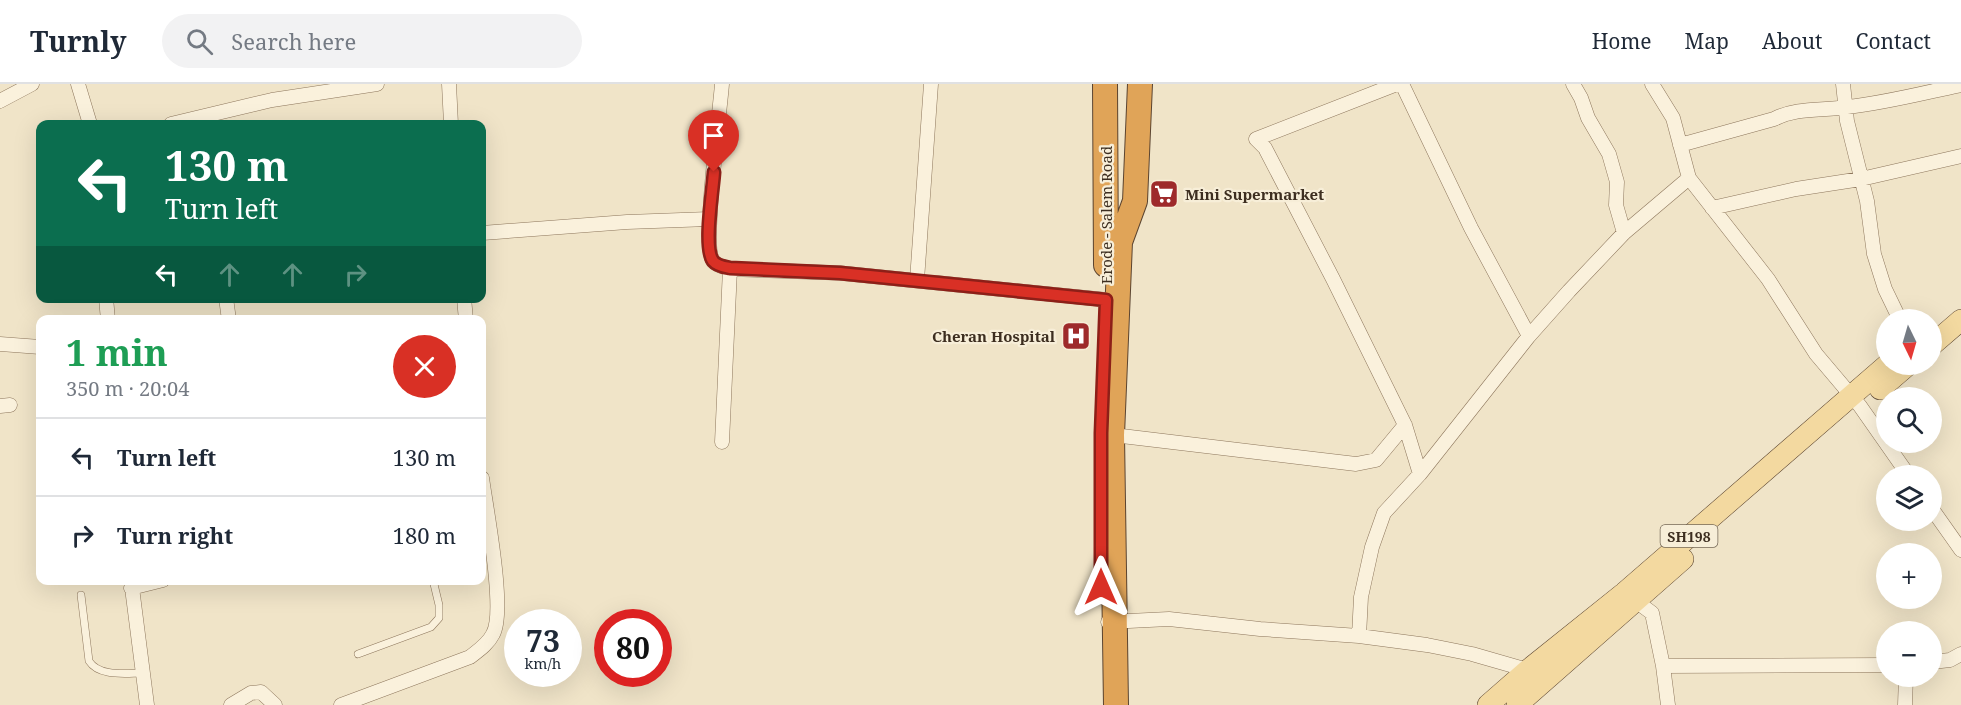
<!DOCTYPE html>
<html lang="en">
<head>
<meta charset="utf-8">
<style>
	:root { --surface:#fff; --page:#f2f2f3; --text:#1f2937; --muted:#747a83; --line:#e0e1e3 }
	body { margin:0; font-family:"Noto Serif",serif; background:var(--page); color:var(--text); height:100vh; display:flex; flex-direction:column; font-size:22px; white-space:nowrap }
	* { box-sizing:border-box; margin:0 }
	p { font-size:20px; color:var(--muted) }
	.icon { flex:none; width:33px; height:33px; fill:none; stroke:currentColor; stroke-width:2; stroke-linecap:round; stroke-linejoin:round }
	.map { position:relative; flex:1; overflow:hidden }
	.sheet { position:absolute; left:36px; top:231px; width:450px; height:270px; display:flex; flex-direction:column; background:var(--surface); border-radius:12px; box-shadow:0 6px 24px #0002 }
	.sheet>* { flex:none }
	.hud { position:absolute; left:36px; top:36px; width:450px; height:183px; border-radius:12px; box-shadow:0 6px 24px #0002; background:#0b6e4f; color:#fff; overflow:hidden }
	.needle { width:39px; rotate:175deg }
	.fabs { position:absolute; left:1876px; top:225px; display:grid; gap:12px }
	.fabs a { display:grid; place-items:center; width:66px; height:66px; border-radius:50%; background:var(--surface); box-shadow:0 6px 24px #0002; font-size:30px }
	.speed { position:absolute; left:504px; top:525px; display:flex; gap:12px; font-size:30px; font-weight:700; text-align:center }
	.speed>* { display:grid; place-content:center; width:78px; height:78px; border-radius:50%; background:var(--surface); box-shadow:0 6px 24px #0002; line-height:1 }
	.speed small { font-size:15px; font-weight:400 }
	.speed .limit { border:9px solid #d22; background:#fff; color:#111 }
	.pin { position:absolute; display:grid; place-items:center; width:51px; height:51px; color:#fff; margin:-62px -26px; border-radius:50% 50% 50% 0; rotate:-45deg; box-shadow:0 0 6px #0007 }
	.pin .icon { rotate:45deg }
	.me { position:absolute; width:66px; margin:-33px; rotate:0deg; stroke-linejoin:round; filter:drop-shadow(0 0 4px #0008) }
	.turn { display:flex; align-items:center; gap:21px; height:126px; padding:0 30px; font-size:27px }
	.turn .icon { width:78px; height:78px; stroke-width:2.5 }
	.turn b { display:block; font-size:42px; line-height:51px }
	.lanes { display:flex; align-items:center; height:57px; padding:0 30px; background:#0003; justify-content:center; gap:30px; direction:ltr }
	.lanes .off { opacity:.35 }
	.round { display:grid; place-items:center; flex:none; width:63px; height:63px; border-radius:32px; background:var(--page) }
	.summary { display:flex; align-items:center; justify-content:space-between; height:102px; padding:0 30px }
	h1 { font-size:36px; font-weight:700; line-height:45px; color:#1e9e55 }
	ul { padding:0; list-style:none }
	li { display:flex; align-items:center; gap:18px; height:78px; padding:0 30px; border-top:2px solid var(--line) }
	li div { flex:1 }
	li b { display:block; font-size:22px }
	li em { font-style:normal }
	header { display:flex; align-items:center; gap:36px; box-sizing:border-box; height:84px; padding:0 30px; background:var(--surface); border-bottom:2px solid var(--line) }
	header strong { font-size:28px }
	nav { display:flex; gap:33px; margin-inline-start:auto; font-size:21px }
	.search { width:420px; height:54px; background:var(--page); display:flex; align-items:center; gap:15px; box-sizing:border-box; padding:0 21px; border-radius:33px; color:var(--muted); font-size:22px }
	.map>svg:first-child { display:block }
</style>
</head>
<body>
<header>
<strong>Turnly</strong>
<div class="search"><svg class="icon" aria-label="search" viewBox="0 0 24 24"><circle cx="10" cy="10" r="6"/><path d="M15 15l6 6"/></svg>Search here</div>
<nav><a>Home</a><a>Map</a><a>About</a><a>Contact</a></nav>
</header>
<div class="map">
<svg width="1961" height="621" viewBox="0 0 1961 621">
	<rect width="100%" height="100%" fill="#f0e4c8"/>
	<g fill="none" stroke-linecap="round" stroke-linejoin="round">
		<!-- lane casing -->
		<g stroke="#8d765c" stroke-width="8">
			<path id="lane" d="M81 511 89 577C99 593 126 589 142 589
				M358 570 431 543 439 534V521L433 496"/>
		</g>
		<!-- street casing -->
		<g stroke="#8d765c" stroke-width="15">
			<path id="street" d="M78 0 90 40
				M449 0 451 40
				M722 0C720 27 702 162 713 177 717 182 725 183 730 185L840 189 1118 217
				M1397 0 1256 55 1265 64 1333 195 1405 341 1420 390
				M1402 0 1471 144 1529 252
				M1573 0 1581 14 1588 34 1609 70 1617 98 1616 121 1624 149
				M1652 0 1673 34 1689 94 1768 195 1816 270 1860 322 1909 392
				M1843 0 1847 37 1867 117 1874 170 1885 205 1900 236
				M0 17 32 0
				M171 40 272 16 377 0
				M1680 61 1774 35C1798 23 1821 27 1847 23 1885 19 1923 9 1961 1
				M1712 124 1796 105 1861 95 1961 72
				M482 149 627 138 709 135
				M917 196 931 0
				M106 214 108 236
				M226 214 229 236
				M464 214 466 236
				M0 260 40 263
				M0 322 10 321
				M1105 350 1356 380 1376 376 1405 341
				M722 358 730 185
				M1932 425 1961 466
				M131 496 147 621
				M131 504 163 496
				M1629 512 1652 529 1663 582 1887 581
				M1108 538 1169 535 1260 545 1359 552 1427 561 1472 570 1528 586 1533 590
				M1359 552 1361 513 1372 463 1384 429 1420 390 1529 252 1569 207 1624 149 1689 94
				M1932 578 1950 576 1961 570
				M1663 582 1668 621
				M231 621 251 609 261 608 275 621
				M341 621 470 573C479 566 488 560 493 550 506 527 486 424 482 394
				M1905 621 1906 592"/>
		</g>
		<!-- primary casing -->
		<g stroke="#5b4430" stroke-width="22">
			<path id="primary" d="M1932 261 1961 236
				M1880 305 1909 280
				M1488 621 1528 586 1624 509 1888 280
				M1517 621 1683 475"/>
		</g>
		<!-- highway casing -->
		<g stroke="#5b4430" stroke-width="26">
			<path id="highway" d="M1105 0 1106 181
				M1116 621 1112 351 1120 158 1135 117 1140 0"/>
		</g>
		<!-- lane -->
		<use href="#lane" stroke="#faf1dc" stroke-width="7"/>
		<!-- street -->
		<use href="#street" stroke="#faf1dc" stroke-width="14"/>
		<!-- primary -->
		<use href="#primary" stroke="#f3d9a0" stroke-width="21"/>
		<!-- highway -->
		<use href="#highway" stroke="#e0a458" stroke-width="24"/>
	</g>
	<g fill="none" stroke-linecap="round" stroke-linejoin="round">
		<!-- route casing -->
		<g stroke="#8d1f18" stroke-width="15">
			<path id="route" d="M714 88C713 106 703 163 713 177 717 182 725 183 730 184L840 189 1106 216 1101 349V503"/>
		</g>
		<!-- route -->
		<use href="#route" stroke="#d93025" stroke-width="10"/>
	</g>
	<!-- icons -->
	<defs>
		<g id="supermarket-square" transform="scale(1.5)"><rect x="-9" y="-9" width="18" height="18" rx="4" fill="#9e2a2b" stroke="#f7eed8"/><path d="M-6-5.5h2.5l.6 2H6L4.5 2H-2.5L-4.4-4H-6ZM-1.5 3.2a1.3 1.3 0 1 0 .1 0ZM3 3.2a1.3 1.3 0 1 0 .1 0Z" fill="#fff"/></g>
		<g id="hospital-square" transform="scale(1.5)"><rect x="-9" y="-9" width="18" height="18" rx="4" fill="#9e2a2b" stroke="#f7eed8"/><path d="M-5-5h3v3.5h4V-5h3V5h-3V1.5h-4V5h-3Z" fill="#fff"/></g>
	</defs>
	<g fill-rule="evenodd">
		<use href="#supermarket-square" x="1164" y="110"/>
		<use href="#hospital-square" x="1076" y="252"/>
	</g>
	<g text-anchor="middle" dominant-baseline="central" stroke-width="4.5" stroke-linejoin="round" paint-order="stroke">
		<!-- shield labels -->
		<rect fill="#f7eed8" stroke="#756857" stroke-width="1.5" x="1660.5" y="441" width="57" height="22" rx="4.5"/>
		<g font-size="14" font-weight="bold" fill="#3d2e20">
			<text x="1689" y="452">SH198</text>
		</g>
		<!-- poi labels -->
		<g font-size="15" font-weight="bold" fill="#3d2e20" stroke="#f7eed8" text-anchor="start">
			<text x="1185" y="110">Mini Supermarket</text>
			<text x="1055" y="252" text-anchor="end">Cheran Hospital</text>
		</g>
		<!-- street labels -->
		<g font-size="15" fill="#3d2e20" stroke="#f7eed8">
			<text transform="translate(1106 131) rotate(-90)">Erode - Salem Road</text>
		</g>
	</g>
</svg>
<div class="fabs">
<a><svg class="needle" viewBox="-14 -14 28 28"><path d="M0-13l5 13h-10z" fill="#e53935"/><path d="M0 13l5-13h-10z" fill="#747a83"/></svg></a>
<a><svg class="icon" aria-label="search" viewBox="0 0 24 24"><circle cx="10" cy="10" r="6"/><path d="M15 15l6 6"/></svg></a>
<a><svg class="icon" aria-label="layers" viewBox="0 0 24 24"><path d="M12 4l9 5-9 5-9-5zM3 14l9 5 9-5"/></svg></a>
<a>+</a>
<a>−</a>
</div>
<div class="speed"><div>73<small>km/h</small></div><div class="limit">80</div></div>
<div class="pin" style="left:714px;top:88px;background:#d93025"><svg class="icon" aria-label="arrive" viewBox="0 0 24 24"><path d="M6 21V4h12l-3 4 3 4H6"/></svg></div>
<svg class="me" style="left:1101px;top:503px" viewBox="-20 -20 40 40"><path d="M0-17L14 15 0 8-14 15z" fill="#d93025" stroke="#fff" stroke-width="4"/></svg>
<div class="hud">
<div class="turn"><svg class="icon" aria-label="left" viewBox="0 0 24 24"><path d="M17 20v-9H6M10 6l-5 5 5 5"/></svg><div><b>130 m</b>Turn left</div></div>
<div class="lanes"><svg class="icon" aria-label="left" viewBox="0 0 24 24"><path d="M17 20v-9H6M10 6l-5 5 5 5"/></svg><svg class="icon off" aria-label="ahead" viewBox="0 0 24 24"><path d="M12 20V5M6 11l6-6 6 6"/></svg><svg class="icon off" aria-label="ahead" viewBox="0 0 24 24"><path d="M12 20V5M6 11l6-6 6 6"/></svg><svg class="icon off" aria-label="right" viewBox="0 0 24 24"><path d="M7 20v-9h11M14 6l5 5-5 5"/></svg></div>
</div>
<section class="sheet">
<div class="summary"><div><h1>1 min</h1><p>350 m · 20:04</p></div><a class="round" style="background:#d93025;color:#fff"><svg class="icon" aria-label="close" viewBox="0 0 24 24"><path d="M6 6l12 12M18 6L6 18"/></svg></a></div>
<ul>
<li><svg class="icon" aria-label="left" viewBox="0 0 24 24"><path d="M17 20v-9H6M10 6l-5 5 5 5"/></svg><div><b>Turn left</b></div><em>130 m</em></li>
<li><svg class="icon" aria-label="right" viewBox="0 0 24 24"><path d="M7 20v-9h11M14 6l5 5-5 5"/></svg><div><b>Turn right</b></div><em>180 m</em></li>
</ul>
</section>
</div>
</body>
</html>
